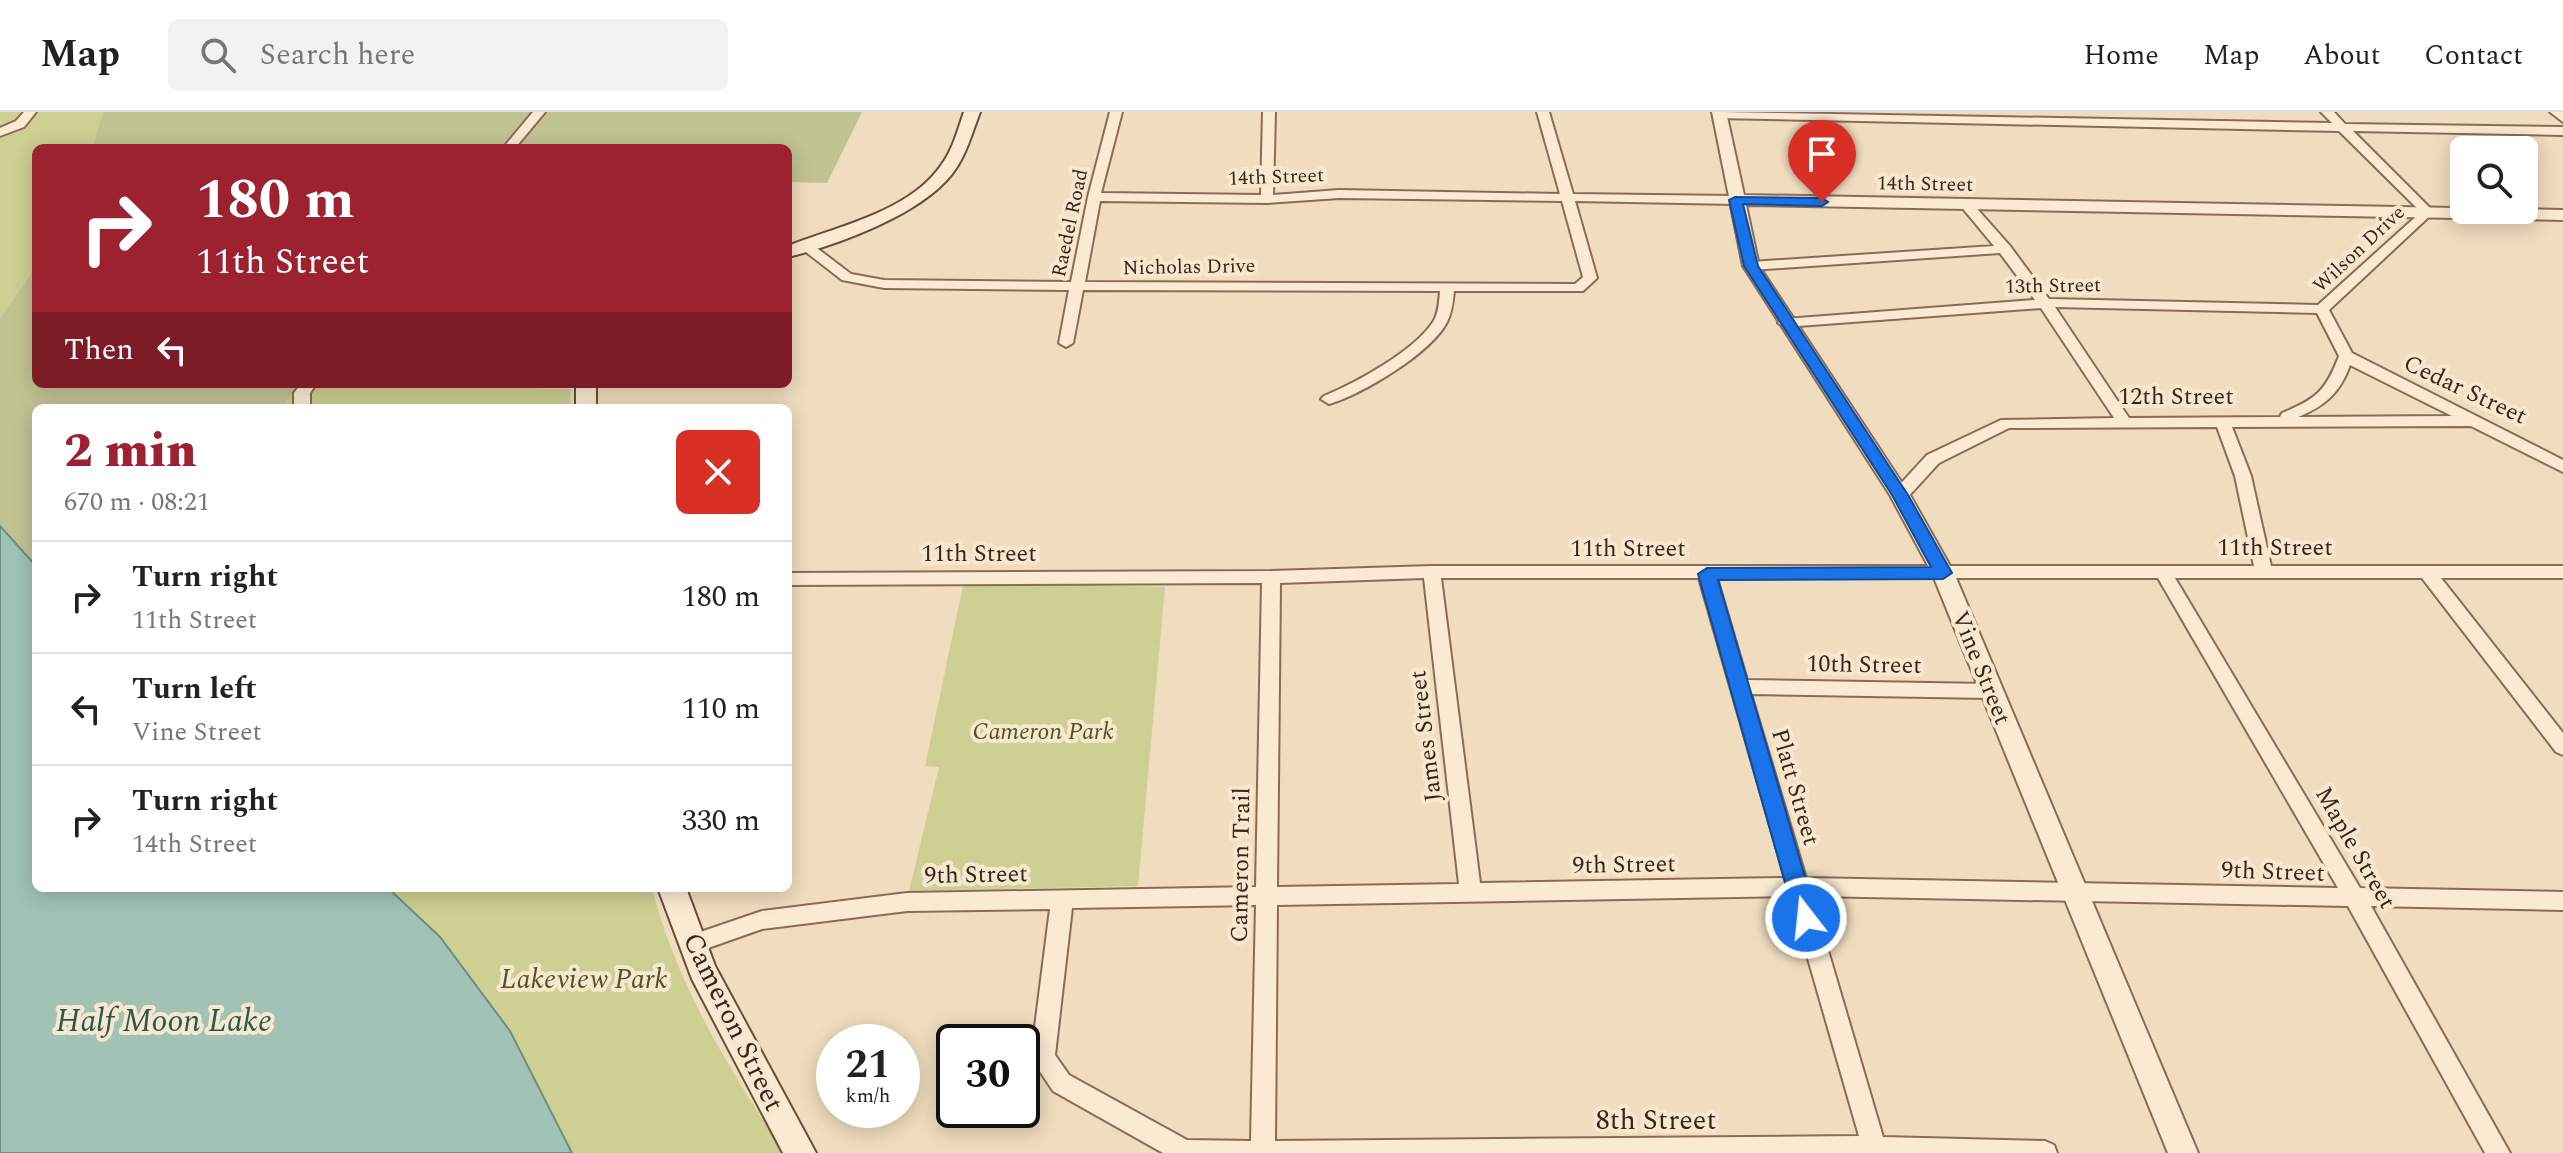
<!DOCTYPE html>
<html lang="en">
<head>
<meta charset="utf-8">
<style>
	:root { --surface:#fff; --page:#f2f2f2; --text:#222; --muted:#767676; --line:#e0e0e0; --accent:#9d2230 }
	body { margin:0; font-family:Spectral,serif; background:var(--page); color:var(--text); height:100vh; display:flex; flex-direction:column; font-size:30px; white-space:nowrap }
	* { box-sizing:border-box; margin:0 }
	p { font-size:26px; color:var(--muted) }
	.icon { flex:none; width:44px; height:44px; fill:none; stroke:currentColor; stroke-width:2; stroke-linecap:round; stroke-linejoin:round }
	.map { position:relative; flex:1; overflow:hidden }
	.sheet { position:absolute; left:32px; top:292px; width:760px; height:488px; display:flex; flex-direction:column; background:var(--surface); border-radius:12px; box-shadow:0 4px 20px #0003 }
	.sheet>* { flex:none }
	.top-card { position:absolute; left:32px; top:32px; width:760px; height:244px; border-radius:12px; box-shadow:0 4px 20px #0003; background:#9d2230; color:#fff; overflow:hidden }
	.fabs { position:absolute; left:2450px; top:24px; display:grid; gap:16px }
	.fabs a { display:grid; place-items:center; width:88px; height:88px; border-radius:12px; background:var(--surface); box-shadow:0 4px 20px #0003; font-size:40px }
	.speed { position:absolute; left:816px; top:912px; display:flex; gap:16px; font-size:40px; font-weight:700; text-align:center }
	.speed>* { display:grid; place-content:center; width:104px; height:104px; border-radius:50%; background:var(--surface); box-shadow:0 4px 20px #0003; line-height:1 }
	.speed small { font-size:20px; font-weight:400 }
	.speed .limit { border:4px solid #111; border-radius:12px; background:#fff; color:#111 }
	.pin { position:absolute; display:grid; place-items:center; width:68px; height:68px; color:#fff; margin:-82px -34px; border-radius:50% 50% 50% 0; rotate:-45deg; box-shadow:0 0 8px #0007 }
	.pin .icon { rotate:45deg }
	.me { position:absolute; width:88px; margin:-44px; rotate:344deg; stroke-linejoin:round; filter:drop-shadow(0 0 6px #0008) }
	.turn { display:flex; align-items:center; gap:28px; height:168px; padding:0 32px; font-size:36px }
	.turn .icon { width:104px; height:104px; stroke-width:2.5 }
	.turn b { display:block; font-size:56px; line-height:68px }
	.then { display:flex; align-items:center; height:76px; padding:0 32px; background:#0003; gap:16px; font-size:30px }
	.round { display:grid; place-items:center; flex:none; width:84px; height:84px; border-radius:12px; background:var(--page) }
	.head { display:flex; align-items:center; justify-content:space-between; height:136px; padding:0 32px }
	h1 { font-size:48px; font-weight:800; line-height:60px; color:var(--accent) }
	ul { padding:0; list-style:none }
	li { display:flex; align-items:center; gap:24px; height:112px; padding:0 32px; border-top:2px solid var(--line) }
	li div { flex:1 }
	li b { display:block; font-size:30px }
	li em { font-style:normal }
	header { display:flex; align-items:center; gap:48px; box-sizing:border-box; height:112px; padding:0 40px; background:var(--surface); border-bottom:2px solid var(--line) }
	header strong { font-size:38px }
	nav { display:flex; gap:44px; margin-inline-start:auto; font-size:28px }
	.search { width:560px; height:72px; background:var(--page); display:flex; align-items:center; gap:20px; box-sizing:border-box; padding:0 28px; border-radius:12px; color:var(--muted); font-size:30px }
	.map>svg:first-child { display:block }
</style>
</head>
<body>
<header>
<strong>Map</strong>
<div class="search"><svg class="icon" aria-label="search" viewBox="0 0 24 24"><circle cx="10" cy="10" r="6"/><path d="M15 15l6 6"/></svg>Search here</div>
<nav><a>Home</a><a>Map</a><a>About</a><a>Contact</a></nav>
</header>
<div class="map">
<svg width="2563" height="1041" viewBox="0 0 2563 1041">
	<rect width="100%" height="100%" fill="#f0dcbe"/>
	<!-- green -->
	<path fill="#cecf92" d="M0 0H103L92 36H36V154L0 206Z
		M302 272 571 277 570 296H280Z
		M1024 472 1165 475 1138 774 909 779 939 655 925 654 963 474Z
		M388 776H652C677 874 729 957 785 1041H572L510 919 440 825Z"/>
	<!-- cemetery -->
	<path fill="#c2c392" d="M103 0H862L827 71 788 70V36H92Z
		M36 154V272H302L280 296H36V454L0 414V206Z"/>
	<!-- water -->
	<path fill="#a2c2b5" stroke="#699082" stroke-width="2" d="M0 414 36 454V776H388L440 825 510 919 572 1041H0Z"/>
	<g fill="none" stroke-linecap="round" stroke-linejoin="round">
		<!-- minor casing -->
		<g stroke="#8a6c56" stroke-width="4">
			<path id="minor" d="M24 0H36L24 15 0 24V16L16 9Z
				M533 0H545L515 36H503Z
				M1110 0H1122L1101 81 1261 83 1263 0H1275L1273 83 1339 78 1560 82 1537 0H1549L1573 82 1735 84 1741 88 1735 92 1575 89 1597 166 1583 179H1454C1453 189 1452 200 1447 210 1431 241 1363 282 1329 292L1321 287 1324 284C1356 271 1414 239 1433 210 1439 201 1439 189 1440 179L1083 178 1073 231 1066 235 1059 231 1069 178 884 176 842 168 797 133 804 129 809 130 851 162 884 168 1071 170 1088 85ZM1339 86 1562 89 1583 165 1575 172 1085 170 1100 89 1267 91Z
				M1719 0 2332 11 2321 0H2334L2345 12 2563 15V23L2353 19 2434 100 2329 198 2352 241 2563 348V360L2471 314 2232 315 2251 364 2271 454H2563V466H2441L2563 621V643L2556 640 2422 466H2175L2360 776 2563 780V798L2371 794 2510 1041H2485L2348 794 1812 784 1883 1025 2045 1029 2054 1033 2057 1041H1163L1053 979 1031 946 1050 797 907 799 762 817 691 842 683 840 680 833 683 826 762 799 907 781 1256 775 1262 471 788 473V461L1271 459 1432 454H2254L2235 364 2217 315 2009 316 1939 351 1906 387H1894L1892 383 1894 379 1927 343 2001 308 2114 306 2041 196 1785 215 1778 211 1785 207 2035 188 2000 141 1751 158 1744 154 1751 150 1994 134 1960 93 1966 89 1971 90 2010 134 2049 187 2318 193 2421 100 2339 19 1715 6 1713 4ZM2055 195 2317 201 2339 244C2326 279 2316 287 2282 301L2280 305 2129 306ZM2350 253 2452 304 2298 305C2325 294 2340 281 2350 253ZM1424 466 1459 772 1277 775 1280 471ZM1441 466H1699L1785 766 1480 771ZM1717 466H2158L2338 776 1806 766 1751 582 1989 586 1996 584 1998 579 1996 574 1989 572 1747 568ZM1790 784 1859 1024 1275 1029 1277 793ZM1256 793 1251 1029 1187 1028 1069 963 1055 943 1072 796Z
				M2550 0H2563V10Z
				M301 272H316L310 281V296H294V281Z"/>
		</g>
		<!-- tertiary casing -->
		<g stroke="#8a6c56" stroke-width="4">
			<path id="tertiary" d="M1712 0H1726L1744 83 2563 98V108L1746 93 1759 154 1910 383 1954 461 2198 1041H2168L1932 461 1890 383 1743 154Z"/>
		</g>
		<!-- secondary casing -->
		<g stroke="#6c4d39" stroke-width="4">
			<path id="secondary" d="M964 0H980C972 21 966 44 952 62 920 103 837 133 788 145V134C838 114 910 100 942 52 953 37 958 17 964 0Z
				M576 272H596V296H576Z
				M658 776H686L715 854 816 1041H783L692 867Z"/>
		</g>
		<!-- minor -->
		<use href="#minor" fill="#fbead2" fill-rule="evenodd"/>
		<!-- tertiary -->
		<use href="#tertiary" fill="#fbead2" fill-rule="evenodd"/>
		<!-- secondary -->
		<use href="#secondary" fill="#fbead2" fill-rule="evenodd"/>
	</g>
	<!-- route -->
	<path fill="#1a73e8" stroke="#114b97" stroke-width="2" d="M1735 85 1822 86 1828 90 1822 94 1743 92 1758 154 1908 383 1952 461 1943 467 1718 468 1817 806 1814 812H1799L1795 806 1698 462 1707 456 1931 455 1892 383 1744 154 1729 88Z"/>
	<g text-anchor="middle" dominant-baseline="central" stroke-width="8" stroke-linejoin="round" paint-order="stroke">
		<!-- far-street labels -->
		<g font-size="20" fill="#38261b" stroke="#f7e7ce">
			<text transform="translate(1276 65) rotate(-2)">14th Street</text>
			<text transform="translate(1925 72) rotate(1)">14th Street</text>
			<text transform="translate(1070 111) rotate(-78)">Raedel Road</text>
			<text transform="translate(2359 137) rotate(-43)">Wilson Drive</text>
			<text transform="translate(1189 155) rotate(-1)">Nicholas Drive</text>
			<text transform="translate(2053 174) rotate(-1)">13th Street</text>
		</g>
		<!-- street labels -->
		<g font-size="24" fill="#38261b" stroke="#f7e7ce">
			<text transform="translate(2465 278) rotate(25)">Cedar Street</text>
			<text x="2176" y="285">12th Street</text>
			<text x="2275" y="436">11th Street</text>
			<text x="1628" y="437">11th Street</text>
			<text x="979" y="442">11th Street</text>
			<text transform="translate(1864 553) rotate(1)">10th Street</text>
			<text transform="translate(1981 556) rotate(68)">Vine Street</text>
			<text transform="translate(1426 624) rotate(-97)">James Street</text>
			<text transform="translate(1795 675) rotate(74)">Platt Street</text>
			<text transform="translate(2355 736) rotate(60)">Maple Street</text>
			<text transform="translate(1241 753) rotate(-89)">Cameron Trail</text>
			<text transform="translate(1624 753) rotate(-1)">9th Street</text>
			<text transform="translate(2273 760) rotate(2)">9th Street</text>
			<text transform="translate(976 763) rotate(-1)">9th Street</text>
		</g>
		<!-- park labels -->
		<g font-size="24" font-style="italic" fill="#4e5621" stroke="#f7e7ce">
			<text x="1043" y="620">Cameron Park</text>
		</g>
		<!-- near-park labels -->
		<g font-size="28" font-style="italic" fill="#4e5621" stroke="#f7e7ce">
			<text x="584" y="867">Lakeview Park</text>
		</g>
		<!-- near-street labels -->
		<g font-size="28" fill="#38261b" stroke="#f7e7ce">
			<text transform="translate(733 910) rotate(64)">Cameron Street</text>
			<text x="1656" y="1008">8th Street</text>
		</g>
		<!-- near-water labels -->
		<g font-size="32" font-style="italic" fill="#2a5951" stroke="#f7e7ce">
			<text x="164" y="909">Half Moon Lake</text>
		</g>
	</g>
</svg>
<div class="fabs">
<a><svg class="icon" aria-label="search" viewBox="0 0 24 24"><circle cx="10" cy="10" r="6"/><path d="M15 15l6 6"/></svg></a>
</div>
<div class="speed"><div>21<small>km/h</small></div><div class="limit">30</div></div>
<div class="pin" style="left:1822px;top:90px;background:#d93025"><svg class="icon" aria-label="arrive" viewBox="0 0 24 24"><path d="M6 21V4h12l-3 4 3 4H6"/></svg></div>
<svg class="me" style="left:1806px;top:806px" viewBox="-20 -20 40 40"><circle r="17" fill="#1a73e8" stroke="#fff" stroke-width="3"/><path d="M0-11L8 9 0 5-8 9z" fill="#fff"/></svg>
<div class="top-card">
<div class="turn"><svg class="icon" aria-label="right" viewBox="0 0 24 24"><path d="M7 20v-9h11M14 6l5 5-5 5"/></svg><div><b>180 m</b>11th Street</div></div>
<div class="then">Then<svg class="icon" aria-label="left" viewBox="0 0 24 24"><path d="M17 20v-9H6M10 6l-5 5 5 5"/></svg></div>
</div>
<section class="sheet">
<div class="head"><div><h1>2 min</h1><p>670 m · 08:21</p></div><a class="round" style="background:#d93025;color:#fff"><svg class="icon" aria-label="close" viewBox="0 0 24 24"><path d="M6 6l12 12M18 6L6 18"/></svg></a></div>
<ul>
<li><svg class="icon" aria-label="right" viewBox="0 0 24 24"><path d="M7 20v-9h11M14 6l5 5-5 5"/></svg><div><b>Turn right</b><p>11th Street</p></div><em>180 m</em></li>
<li><svg class="icon" aria-label="left" viewBox="0 0 24 24"><path d="M17 20v-9H6M10 6l-5 5 5 5"/></svg><div><b>Turn left</b><p>Vine Street</p></div><em>110 m</em></li>
<li><svg class="icon" aria-label="right" viewBox="0 0 24 24"><path d="M7 20v-9h11M14 6l5 5-5 5"/></svg><div><b>Turn right</b><p>14th Street</p></div><em>330 m</em></li>
</ul>
</section>
</div>
</body>
</html>
